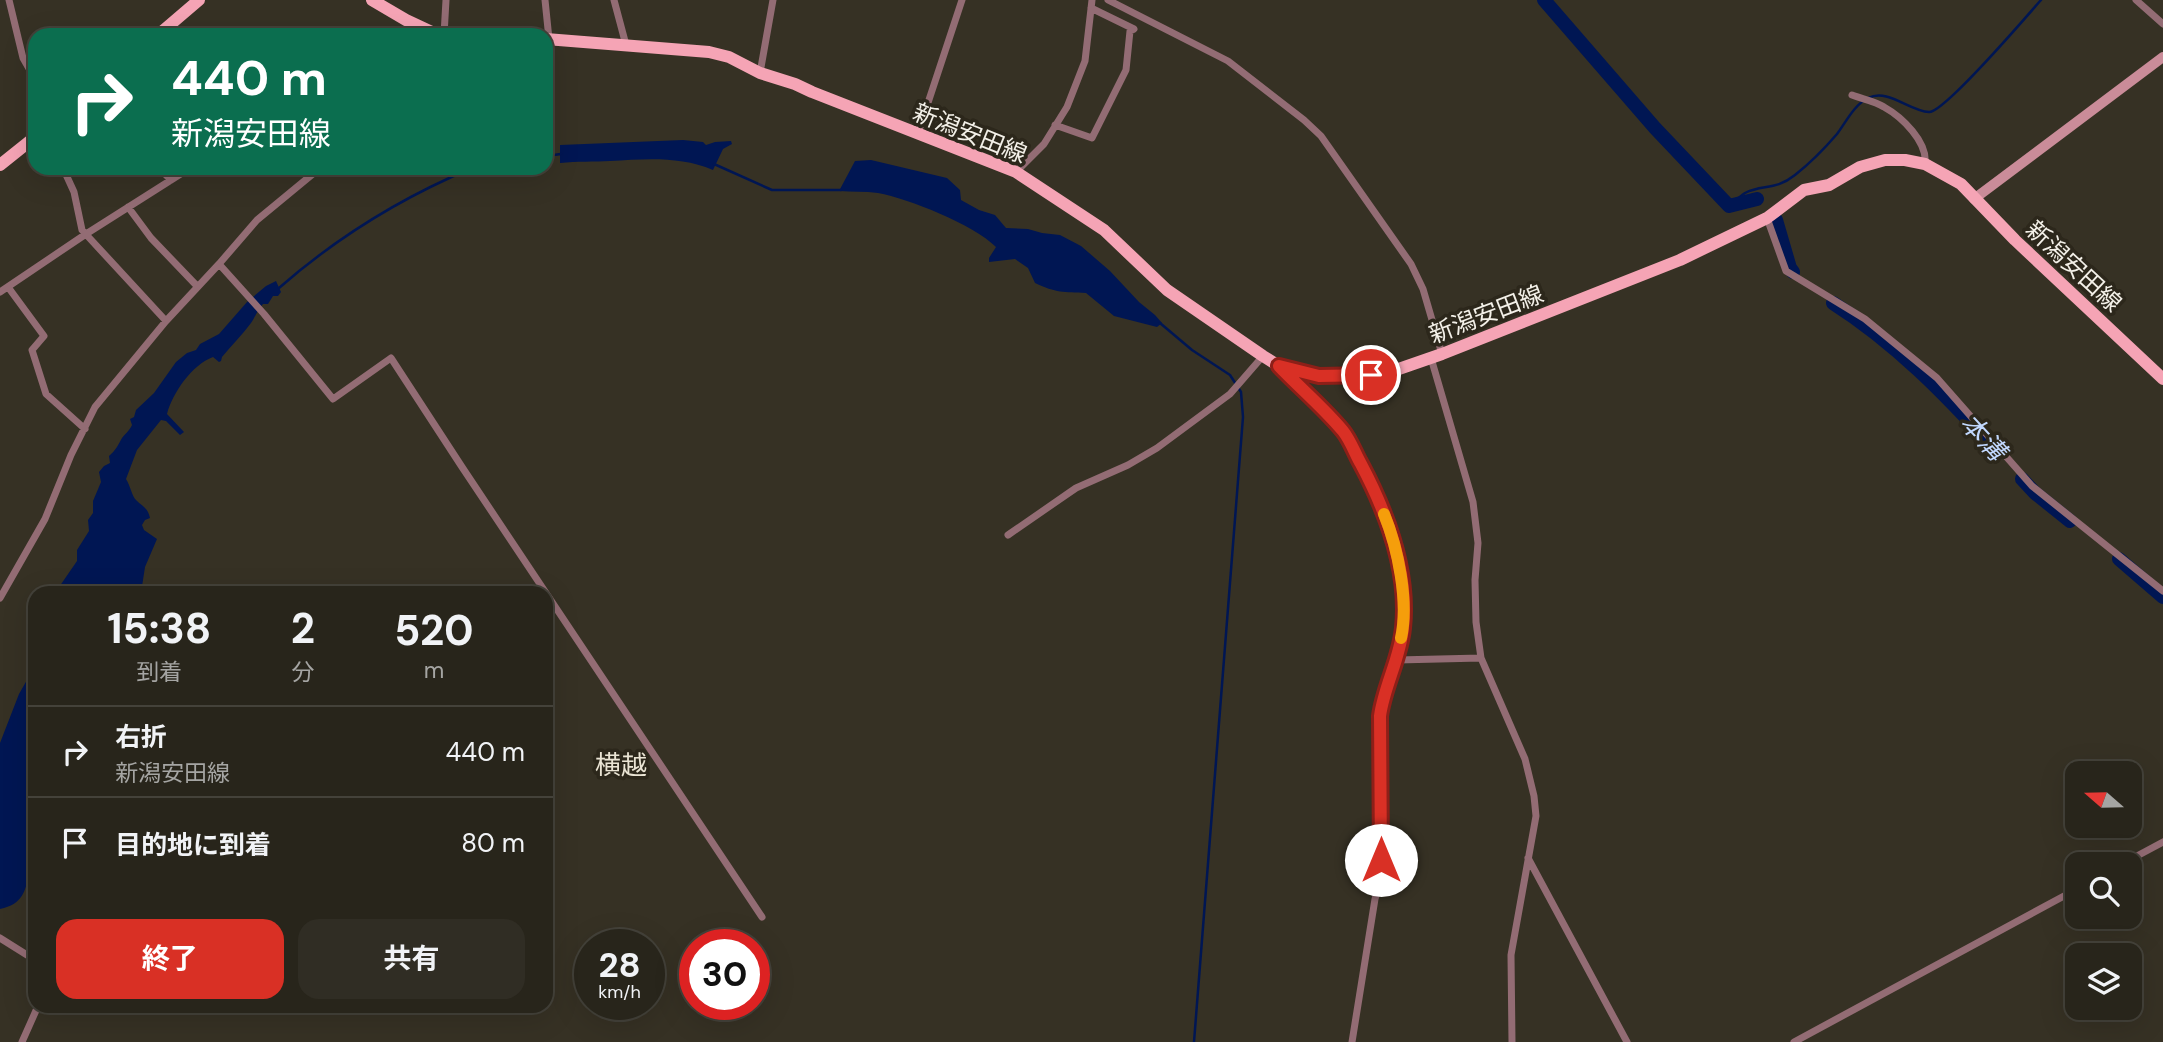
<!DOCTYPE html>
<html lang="ja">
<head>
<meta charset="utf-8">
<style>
	:root { --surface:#28251b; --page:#302d24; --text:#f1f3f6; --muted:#a5a5a3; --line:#44423a; --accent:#d93025 }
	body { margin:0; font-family:"DM Sans","Noto Sans JP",sans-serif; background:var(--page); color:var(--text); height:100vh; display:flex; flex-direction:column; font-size:26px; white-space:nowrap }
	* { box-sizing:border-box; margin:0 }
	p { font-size:23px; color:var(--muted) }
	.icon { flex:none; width:38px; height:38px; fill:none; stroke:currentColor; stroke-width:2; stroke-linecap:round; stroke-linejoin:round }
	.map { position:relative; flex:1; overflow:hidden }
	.sheet { position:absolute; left:28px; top:586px; width:525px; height:427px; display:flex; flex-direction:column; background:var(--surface); border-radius:21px; box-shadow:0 7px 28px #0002,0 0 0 2px var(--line) }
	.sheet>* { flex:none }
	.guide { position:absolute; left:28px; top:28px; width:525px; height:147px; border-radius:21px; box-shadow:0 7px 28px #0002,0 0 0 2px var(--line); background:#0b6e4f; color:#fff; overflow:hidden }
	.needle { width:46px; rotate:290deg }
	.controls { position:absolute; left:2065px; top:761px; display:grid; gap:14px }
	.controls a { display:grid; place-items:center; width:77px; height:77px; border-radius:14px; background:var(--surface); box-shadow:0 7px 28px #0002,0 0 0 2px var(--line); font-size:35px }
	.speed { position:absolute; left:574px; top:929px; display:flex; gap:14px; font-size:35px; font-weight:700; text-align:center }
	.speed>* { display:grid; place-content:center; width:91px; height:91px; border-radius:50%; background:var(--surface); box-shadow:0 7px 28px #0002,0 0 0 2px var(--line); line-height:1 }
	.speed small { font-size:18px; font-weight:400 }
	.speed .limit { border:10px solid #d22; background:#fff; color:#111 }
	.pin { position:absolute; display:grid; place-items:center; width:60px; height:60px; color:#fff; margin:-30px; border:4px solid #fff; border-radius:50%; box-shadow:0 2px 7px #0007 }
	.me { position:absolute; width:77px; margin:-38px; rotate:0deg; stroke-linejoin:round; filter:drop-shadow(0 0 5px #0008) }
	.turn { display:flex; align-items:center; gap:24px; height:147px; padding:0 28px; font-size:32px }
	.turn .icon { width:91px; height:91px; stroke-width:2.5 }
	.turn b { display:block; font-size:49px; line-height:60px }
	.eta { display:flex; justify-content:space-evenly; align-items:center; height:119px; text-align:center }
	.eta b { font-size:42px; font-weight:700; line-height:49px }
	.primary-button { display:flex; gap:14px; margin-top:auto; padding:14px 28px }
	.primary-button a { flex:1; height:80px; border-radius:21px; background:var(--accent); color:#fff; font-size:28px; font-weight:700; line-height:80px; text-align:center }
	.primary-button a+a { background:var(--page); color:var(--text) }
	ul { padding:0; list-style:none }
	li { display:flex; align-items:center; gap:21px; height:91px; padding:0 28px; border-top:2px solid var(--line) }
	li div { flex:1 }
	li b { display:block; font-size:26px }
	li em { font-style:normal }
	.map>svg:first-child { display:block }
</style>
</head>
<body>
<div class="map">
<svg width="2163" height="1042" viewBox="0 0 2163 1042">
	<rect width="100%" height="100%" fill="#363124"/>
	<!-- water -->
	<path fill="#001653" d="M683 140 703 142 706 145 715 142 731 141 732 144 723 149 713 170C680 156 646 159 610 161 594 162 577 161 560 163V145Z
		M871 160 947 178 960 190 961 200 979 210 995 215 1006 228 1028 229 1042 233 1060 235 1081 246 1110 271 1139 302 1155 315 1162 323 1157 327 1114 316 1086 293C1064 292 1056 293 1035 283L1028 268 1015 259 989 262V258L996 247C973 224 909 199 878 193 865 191 852 192 839 191L855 161Z
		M276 281 281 292 278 296H273L268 304H263C257 310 256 316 251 323 242 335 232 345 222 357L221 361 219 362 213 357C192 365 173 392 167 414L184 432 180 435 166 421 161 420 137 450 126 479C130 485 132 496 136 500 143 507 148 508 150 518L145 520 142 525 144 530 157 539 145 567 141 593H55L77 561V550L89 531 88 520 93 513V501L101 482 99 472 104 466 110 463 109 456C116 450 118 445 122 438 125 434 130 430 132 425L130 419 134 417 136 410 154 393 176 362 187 353 196 350 200 344 219 334 247 302 266 286Z
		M35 666V871H30C25 892 23 904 0 909V743L19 694Z"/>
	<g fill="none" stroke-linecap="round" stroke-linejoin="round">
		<!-- stream -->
		<path stroke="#001653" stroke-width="2.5" d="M546 156 561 154
			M714 164 772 190H841
			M1729 206C1734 202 1740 196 1745 193 1763 184 1775 191 1795 175 1809 164 1825 148 1837 134 1846 122 1854 105 1868 98 1888 88 1909 111 1929 112 1944 113 2026 17 2041 0
			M279 288C336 238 403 197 472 168
			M1160 323 1192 350 1230 375 1241 392 1243 417 1194 1042"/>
		<!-- river -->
		<path stroke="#001653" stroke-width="14" d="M1544 0 1655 128 1729 206 1757 199
			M1776 220 1790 268 1793 272
			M1833 303C1896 343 1947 396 1997 451
			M2022 479 2035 493 2070 521
			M2119 559 2163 597"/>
		<!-- street -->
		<path stroke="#936c74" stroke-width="7" d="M9 0 23 58 35 79
			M545 0 549 39
			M614 0 626 45
			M1108 0 1228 61 1304 120 1321 136 1411 264 1423 289 1442 354
			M2136 0 2163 24
			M444 35 446 0
			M760 73 773 0
			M1852 95C1862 99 1875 101 1884 107 1902 117 1928 142 1925 164
			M1055 125 1092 138 1126 70 1130 31 1134 29 1091 8
			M918 133 962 0
			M63 168 74 192 82 230 166 321
			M159 168 171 180
			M1016 172 1044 144 1067 107 1085 61 1092 0
			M128 207 151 238 197 286
			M1767 218 1786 271 1865 319 1937 378 2032 486 2163 591
			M219 264 264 314 333 399 391 358 462 467 762 917
			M8 287 44 336 32 350 46 394 85 429
			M0 292 86 234 190 168
			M1431 358 1473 502 1478 543 1475 580 1476 622 1481 658 1525 759 1534 796 1536 816 1511 955 1512 1042
			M1281 369 1345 433 1368 475 1393 538 1401 581 1403 631 1397 660 1382 702 1380 716 1381 860 1379 886 1375 899 1352 1042
			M1008 535 1076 488 1128 465 1157 448 1230 394 1263 356
			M0 598 45 519 71 455 95 407 166 321 219 264 257 220 320 168
			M1397 660 1481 658
			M1528 858 1627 1042
			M2122 864 2163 842
			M0 938 35 960
			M22 1042 38 1006
			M1794 1042 2077 889"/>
		<!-- secondary -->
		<path stroke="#ca8c99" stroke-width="10" d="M1974 199 2163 57"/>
		<!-- primary -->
		<path stroke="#f5a4b5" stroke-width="12" d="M372 0 406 20 438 35
			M158 35 199 0
			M546 39 709 52 729 57 760 73 795 84 812 92 1016 172 1104 230 1167 290 1263 356 1279 366 1319 376 1372 375 1393 371 1442 354 1680 260 1767 218 1804 190 1829 185 1860 167 1885 160H1905L1925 164 1961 184 2015 240 2163 379
			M0 165 35 137"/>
	</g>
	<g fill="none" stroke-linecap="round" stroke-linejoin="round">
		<!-- route casing -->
		<g stroke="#8d1f18" stroke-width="18">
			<path id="route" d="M1371 375 1319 376 1279 366C1300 388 1324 408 1343 431 1351 441 1355 454 1361 464 1387 513 1409 572 1403 628 1400 659 1384 686 1380 716L1381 860"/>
		</g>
		<!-- route -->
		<use href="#route" stroke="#d93025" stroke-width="12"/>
		<!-- slow -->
		<path stroke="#f59e0b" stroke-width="12" d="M1384 514C1398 548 1409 602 1401 638"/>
	</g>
	<g text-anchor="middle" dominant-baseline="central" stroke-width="7" stroke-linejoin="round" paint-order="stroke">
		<!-- street labels -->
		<g font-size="24" fill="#f3f0e8" stroke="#2c271b">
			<text transform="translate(970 133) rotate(22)">新潟安田線</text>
			<text transform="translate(2074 266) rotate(43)">新潟安田線</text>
			<text transform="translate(1486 314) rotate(-21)">新潟安田線</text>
		</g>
		<!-- water labels -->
		<g font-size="26" font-style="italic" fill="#c1d7fd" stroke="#2c271b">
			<text transform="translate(1983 437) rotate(47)">本溝</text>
		</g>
		<!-- neighbourhood labels -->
		<g font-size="26" fill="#eae4d4" stroke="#2c271b">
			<text x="621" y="765">横越</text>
		</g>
	</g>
</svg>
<div class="controls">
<a><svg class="needle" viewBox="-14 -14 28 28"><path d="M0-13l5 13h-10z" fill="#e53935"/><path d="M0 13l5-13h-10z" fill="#a5a5a3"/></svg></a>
<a><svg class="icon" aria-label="search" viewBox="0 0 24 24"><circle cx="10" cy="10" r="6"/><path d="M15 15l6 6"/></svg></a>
<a><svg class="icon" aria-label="layers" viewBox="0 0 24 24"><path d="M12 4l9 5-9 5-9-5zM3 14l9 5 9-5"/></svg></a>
</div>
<div class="speed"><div>28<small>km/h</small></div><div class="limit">30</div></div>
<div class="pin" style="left:1371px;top:375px;background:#d93025"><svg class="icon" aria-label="arrive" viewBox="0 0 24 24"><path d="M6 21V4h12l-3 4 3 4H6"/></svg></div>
<svg class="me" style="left:1381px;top:860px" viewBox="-20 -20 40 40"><circle r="19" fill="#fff"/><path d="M0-13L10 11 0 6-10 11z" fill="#d93025"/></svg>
<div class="guide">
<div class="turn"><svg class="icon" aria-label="right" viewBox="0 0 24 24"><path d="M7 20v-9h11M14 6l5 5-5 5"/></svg><div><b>440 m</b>新潟安田線</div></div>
</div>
<section class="sheet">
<div class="eta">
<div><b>15:38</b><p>到着</p></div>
<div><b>2</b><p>分</p></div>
<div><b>520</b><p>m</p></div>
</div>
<ul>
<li><svg class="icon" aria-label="right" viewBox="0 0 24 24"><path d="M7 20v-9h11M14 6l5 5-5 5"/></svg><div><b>右折</b><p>新潟安田線</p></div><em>440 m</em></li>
<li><svg class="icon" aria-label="arrive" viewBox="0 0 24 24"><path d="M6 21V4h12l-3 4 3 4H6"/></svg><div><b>目的地に到着</b></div><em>80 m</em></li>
</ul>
<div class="primary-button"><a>終了</a><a>共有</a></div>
</section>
</div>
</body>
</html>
